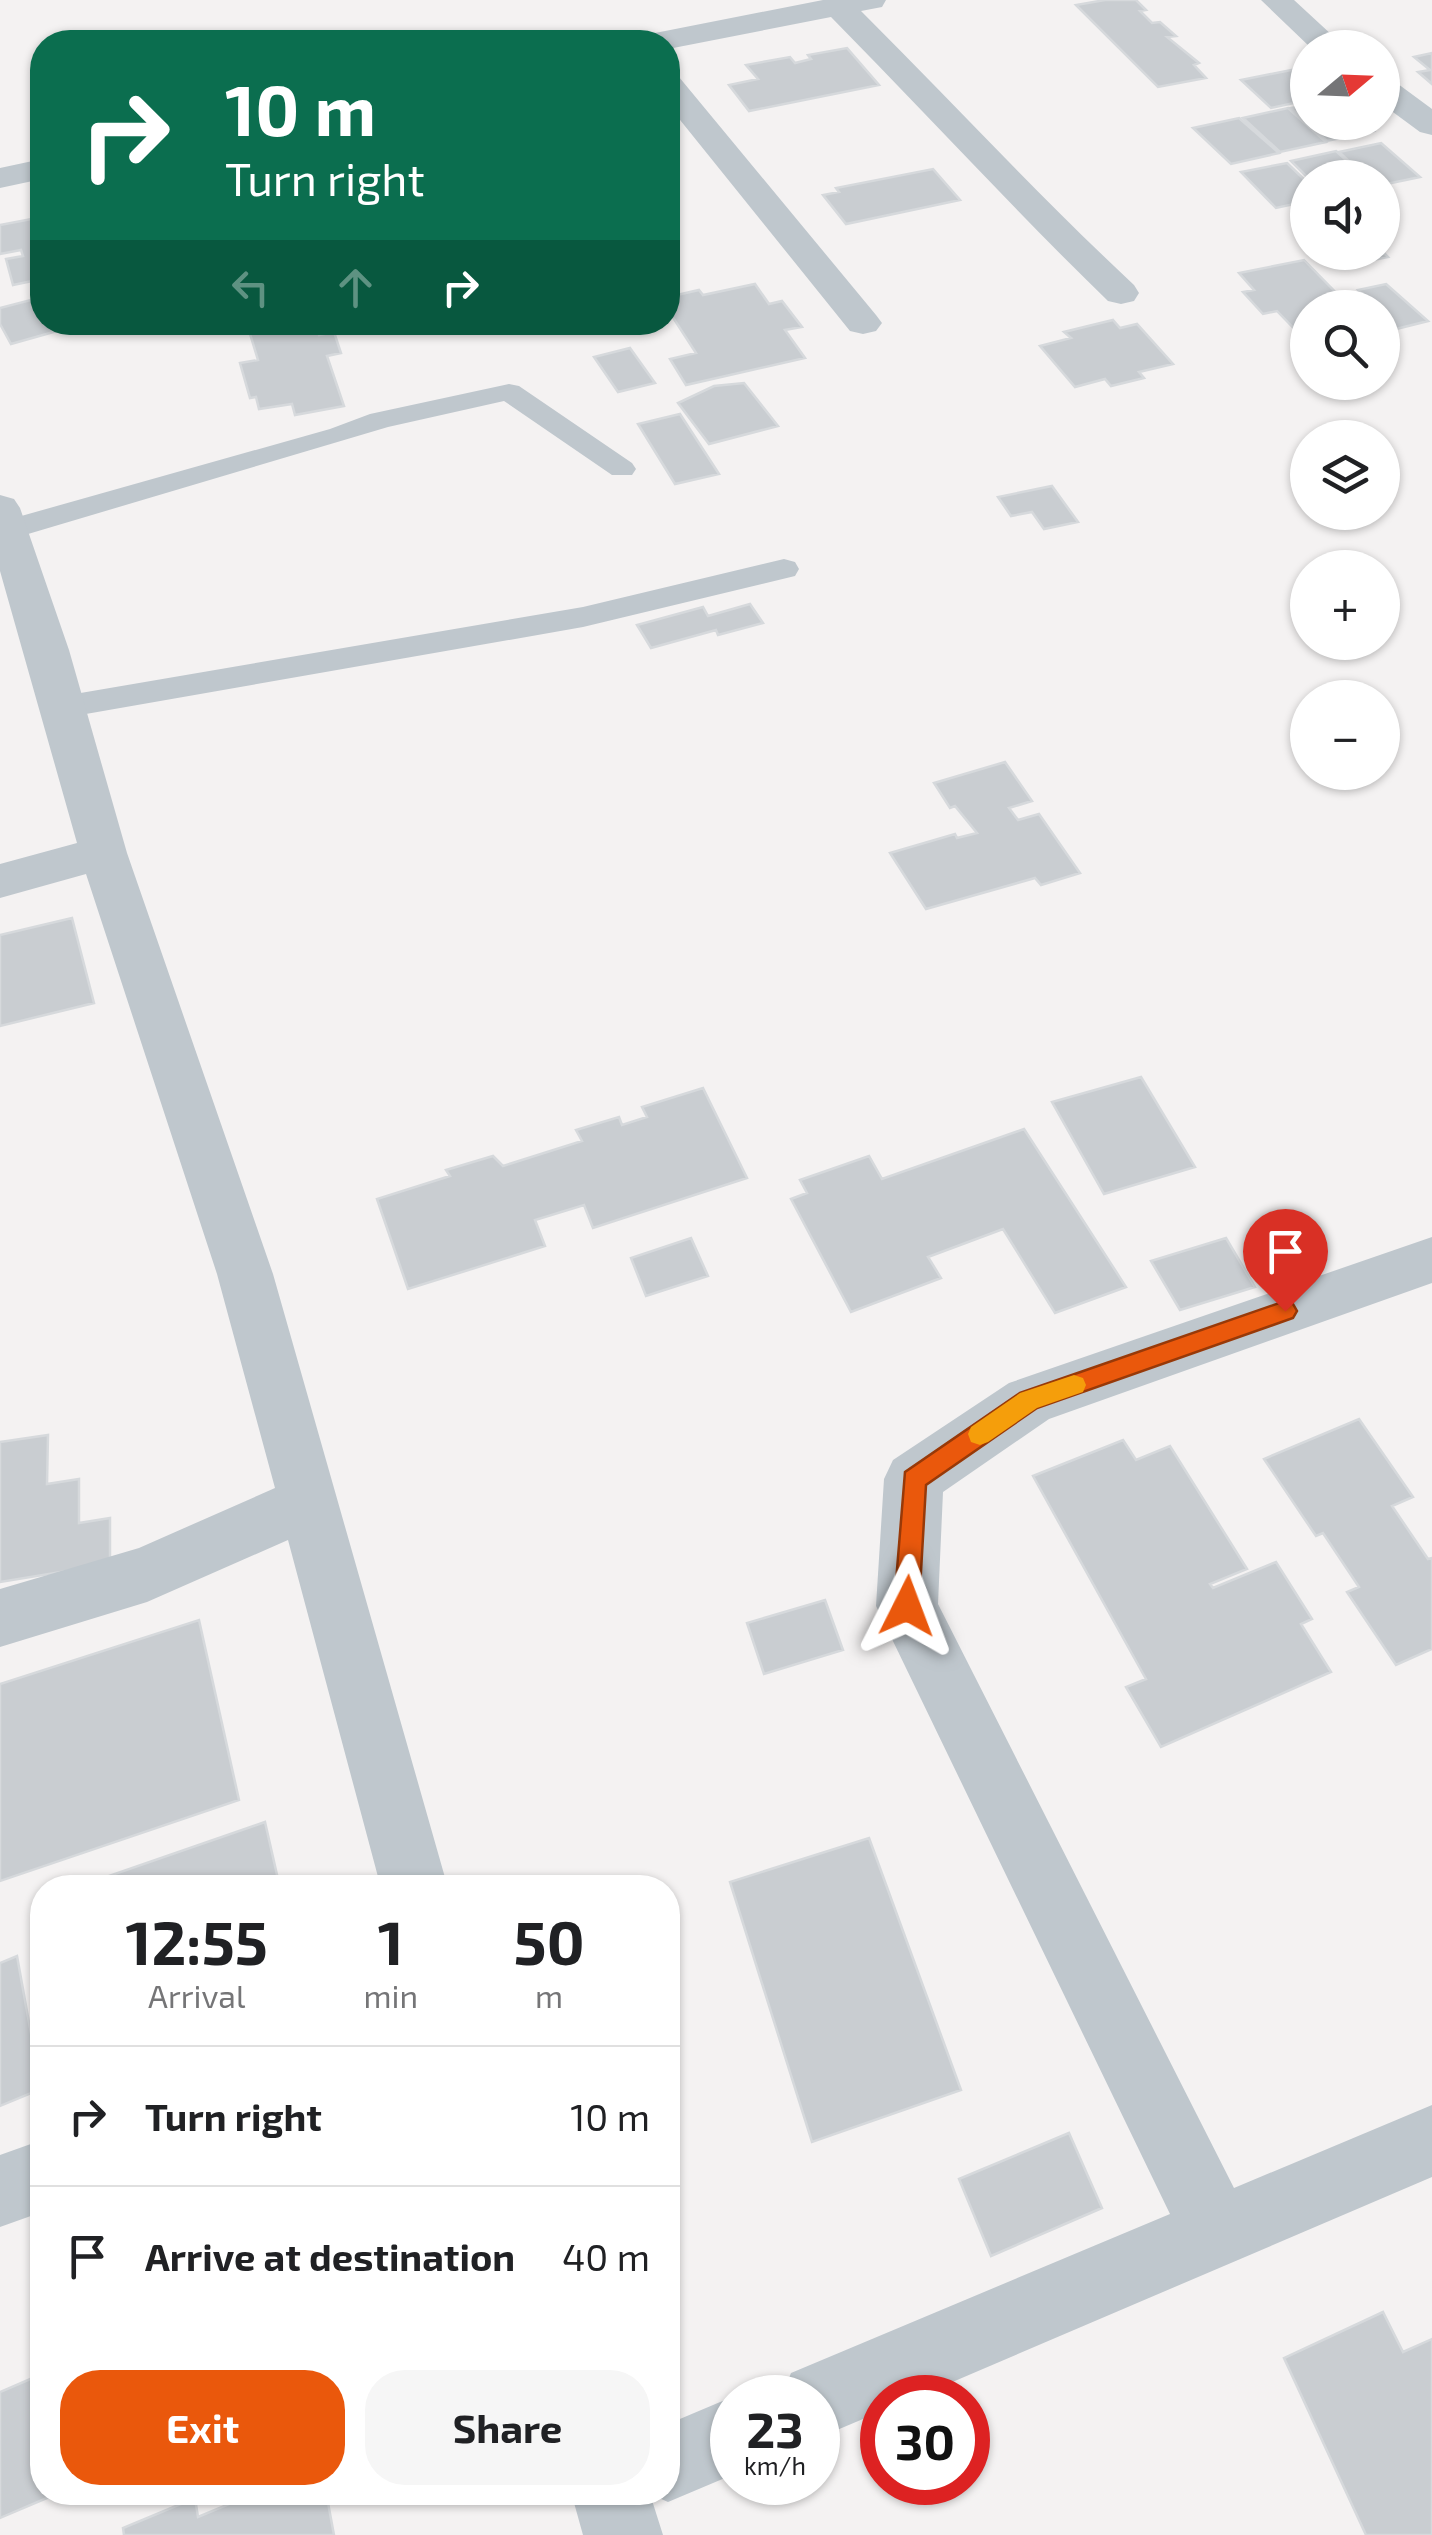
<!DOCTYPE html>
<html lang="en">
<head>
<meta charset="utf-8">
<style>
	:root { --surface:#fff; --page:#f6f6f6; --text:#202124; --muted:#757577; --line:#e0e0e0; --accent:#ea580c }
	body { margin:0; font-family:"Exo 2",sans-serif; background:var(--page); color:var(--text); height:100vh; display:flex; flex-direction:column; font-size:38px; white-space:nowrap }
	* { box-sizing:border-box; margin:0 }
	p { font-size:32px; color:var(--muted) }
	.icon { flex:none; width:55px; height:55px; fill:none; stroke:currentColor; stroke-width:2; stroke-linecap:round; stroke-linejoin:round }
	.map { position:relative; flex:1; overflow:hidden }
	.sheet { position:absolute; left:30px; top:1875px; width:650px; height:630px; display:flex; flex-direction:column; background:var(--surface); border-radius:40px; box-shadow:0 2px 8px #0004 }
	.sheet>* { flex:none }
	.guide { position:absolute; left:30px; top:30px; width:650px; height:305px; border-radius:40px; box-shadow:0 2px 8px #0004; background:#0b6e4f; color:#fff; overflow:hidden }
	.needle { width:65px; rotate:71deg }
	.controls { position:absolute; left:1290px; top:30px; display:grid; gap:20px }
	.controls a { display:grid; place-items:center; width:110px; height:110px; border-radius:50%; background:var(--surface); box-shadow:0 2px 8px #0004; font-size:50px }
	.speed { position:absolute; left:710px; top:2375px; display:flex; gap:20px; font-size:50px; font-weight:700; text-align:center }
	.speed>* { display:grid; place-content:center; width:130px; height:130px; border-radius:50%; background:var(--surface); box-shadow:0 2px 8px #0004; line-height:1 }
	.speed small { font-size:25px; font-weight:400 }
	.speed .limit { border:15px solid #d22; background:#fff; color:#111 }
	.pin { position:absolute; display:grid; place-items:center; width:85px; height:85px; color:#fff; margin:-102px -42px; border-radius:50% 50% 50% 0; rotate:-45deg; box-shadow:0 0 10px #0007 }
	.pin .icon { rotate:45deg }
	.me { position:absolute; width:110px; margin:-55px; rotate:3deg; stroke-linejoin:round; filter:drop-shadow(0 0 8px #0008) }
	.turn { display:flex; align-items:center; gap:35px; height:210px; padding:0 30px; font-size:45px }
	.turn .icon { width:130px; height:130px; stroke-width:2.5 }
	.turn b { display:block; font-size:70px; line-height:85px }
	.lanes { display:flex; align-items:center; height:95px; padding:0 30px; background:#0003; justify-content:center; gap:50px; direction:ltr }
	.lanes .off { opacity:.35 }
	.eta { display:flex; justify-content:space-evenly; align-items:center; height:170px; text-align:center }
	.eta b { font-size:60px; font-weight:700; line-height:70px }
	.button { display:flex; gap:20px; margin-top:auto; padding:20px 30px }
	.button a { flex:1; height:115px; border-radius:40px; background:var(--accent); color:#fff; font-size:40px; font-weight:700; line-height:115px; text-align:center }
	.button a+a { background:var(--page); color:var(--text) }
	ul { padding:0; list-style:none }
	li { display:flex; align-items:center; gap:30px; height:140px; padding:0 30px; border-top:2px solid var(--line) }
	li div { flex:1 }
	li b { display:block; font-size:38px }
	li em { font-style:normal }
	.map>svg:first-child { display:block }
</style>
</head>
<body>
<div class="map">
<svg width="1432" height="2535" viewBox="0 0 1432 2535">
	<rect width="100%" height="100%" fill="#f4f2f2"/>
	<!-- building -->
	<path fill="#c9cdd1" stroke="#d6d9dc" stroke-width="2.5" d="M1105 0H1136L1146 10 1140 11 1152 23 1160 22 1176 36 1167 37 1199 63 1194 65 1206 78 1158 87 1076 5Z
		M847 48 879 85 749 111 729 85 758 79 746 65 790 57 795 63 811 59 808 55Z
		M1432 53V84L1418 72 1430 70 1414 57Z
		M1301 68 1308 73V100L1271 108 1241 80Z
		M1308 105V122H1365L1374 131 1327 141 1291 108Z
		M1288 108 1326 142 1280 152 1243 118Z
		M1239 118 1279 153 1231 164 1193 128Z
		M1381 143 1420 177 1382 185V178H1367L1339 152Z
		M1336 151 1366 178H1308L1291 161Z
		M1287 163 1308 183V201L1276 208 1241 172Z
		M933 169 960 200 846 224 823 195 839 192 836 188Z
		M42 217V279L13 285 6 259 23 256 21 250 0 254V225Z
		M1382 251 1388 257 1344 266 1330 252Z
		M1304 260 1351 308H1308L1305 340 1277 311 1263 314 1243 292 1254 290 1239 273Z
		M755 284 769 304 782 301 802 327 785 330 805 358 686 385 670 359 696 353 668 310V297L699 290 703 295Z
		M1386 284 1428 321 1396 329 1382 315V308H1375L1358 290Z
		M42 297V322H89L11 344 0 324V308Z
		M1113 320 1120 328 1137 324 1173 364 1139 372 1144 378 1111 386 1105 379 1075 387 1040 346 1071 338 1064 332Z
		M259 322H314L319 335 334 332 341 353 327 356 344 406 295 415 292 404 259 409 256 397 250 398 240 363 258 360 247 324Z
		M630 348 655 383 618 392 594 357Z
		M744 383 778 426 709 444 678 403 714 386Z
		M680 414 719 474 675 484 638 424Z
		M1052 486 1078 522 1044 529 1032 512 1011 516 998 497Z
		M750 604 763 623 718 635 716 630 651 648 637 625 703 607 708 616Z
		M1005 762 1032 801 1009 808 1018 820 1039 814 1080 873 1041 885 1035 878 926 909 890 853 955 834 957 838 977 833 955 806 950 808 934 783Z
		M72 918 94 1003 0 1026V935Z
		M1141 1077 1195 1167 1104 1194 1052 1102Z
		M703 1088 747 1178 593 1228 584 1205 535 1220 545 1246 408 1289 377 1199 450 1176 446 1170 493 1156 503 1166 582 1141 576 1130 619 1117 622 1125 647 1117 642 1107Z
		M1024 1129 1126 1287 1055 1313 1003 1229 928 1257 941 1278 851 1312 791 1199 807 1193 800 1180 869 1156 882 1179Z
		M691 1238 708 1276 646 1296 631 1258Z
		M1226 1238 1255 1287 1180 1310 1151 1261Z
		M1359 1419 1413 1497 1392 1506 1428 1559 1432 1558V1649L1396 1665 1347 1592 1359 1587 1323 1533 1316 1536 1264 1459Z
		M48 1435 47 1484 79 1479V1523L110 1518V1564L0 1582V1442Z
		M1123 1440 1136 1460 1170 1446 1247 1569 1210 1584 1213 1588 1276 1562 1312 1619 1301 1624 1331 1672 1161 1747 1126 1687 1146 1679 1033 1476Z
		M825 1600 843 1650 764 1674 747 1623Z
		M199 1620 239 1800 0 1881V1684Z
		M265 1822 280 1888H105L103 1878Z
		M869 1838 961 2090 812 2142 730 1882Z
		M17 1956 41 2089 0 2106V1963Z
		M1069 2133 1102 2208 991 2256 959 2179Z
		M1383 2312 1403 2352 1432 2339V2535H1366L1284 2358Z
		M42 2374V2492H61L0 2518V2392Z
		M258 2492H326L334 2535H124L123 2528 195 2498 198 2517Z"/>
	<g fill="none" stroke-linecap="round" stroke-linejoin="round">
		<!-- lane -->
		<path fill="#bfc7cd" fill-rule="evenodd" d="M509 384 519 386 632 463 636 469 632 475H612L504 401 388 427 18 537H0V522L330 429 370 414Z
			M784 559 795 562 799 569 795 576 583 627 63 718 52 715 47 707 52 699 63 696 583 607Z"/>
		<!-- street -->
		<path fill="#bfc7cd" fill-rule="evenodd" d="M823 0H886L882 7 861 11C952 102 1040 197 1134 285L1139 293 1134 301 1121 304 1108 301C1013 209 924 111 831 17L668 49V42H639L644 35 655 33Z
			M1261 0H1294L1346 48H1311Z
			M668 74 679 77 876 315 882 323 876 331 863 334 850 331 668 105Z
			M1382 78 1394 81 1432 109V135L1420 132 1382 104Z
			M42 159V179L0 188V168Z
			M0 495 14 499 20 508 69 650 127 853 273 1274 448 1888H381L288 1540 147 1602 0 1647V1589L139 1548 275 1488 217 1274 86 874 0 898V864L77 843 0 571Z
			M1432 1237V1283L1049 1419 943 1492 938 1604 1234 2188 1432 2105V2177L915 2398H882V2411L818 2438V2398H781L791 2373 1170 2214 876 1606 884 1479 893 1460 1009 1383Z
			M42 2140V2212L0 2227V2155Z
			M732 2397V2475L668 2502 650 2494 663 2535H583L571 2492H668V2424Z"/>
	</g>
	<!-- route -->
	<path fill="#ea580c" stroke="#983908" stroke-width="2.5" d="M1285 1301 1293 1304 1297 1311 1293 1318 1037 1408 926 1485 919 1606 916 1615 907 1618 898 1615 894 1606 905 1472 1020 1393Z"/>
	<!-- slow -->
	<path fill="#f59e0b" d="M1074 1375 1083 1378 1086 1385 1083 1392 1037 1408 988 1442 980 1445 971 1442 968 1434 971 1427 1020 1393Z"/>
</svg>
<div class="controls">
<a><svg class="needle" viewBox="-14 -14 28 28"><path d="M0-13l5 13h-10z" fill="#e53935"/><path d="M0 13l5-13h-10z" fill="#757577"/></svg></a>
<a><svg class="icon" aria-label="sound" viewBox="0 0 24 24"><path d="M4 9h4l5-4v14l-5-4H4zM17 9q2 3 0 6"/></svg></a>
<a><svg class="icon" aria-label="search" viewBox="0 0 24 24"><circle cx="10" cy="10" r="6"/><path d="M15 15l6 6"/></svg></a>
<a><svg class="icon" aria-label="layers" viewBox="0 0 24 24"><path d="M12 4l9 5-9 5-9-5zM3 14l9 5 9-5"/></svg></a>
<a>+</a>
<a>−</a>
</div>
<div class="speed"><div>23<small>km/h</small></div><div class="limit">30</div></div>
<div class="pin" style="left:1285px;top:1311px;background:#d93025"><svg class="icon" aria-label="arrive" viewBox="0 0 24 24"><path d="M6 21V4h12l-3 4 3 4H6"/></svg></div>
<svg class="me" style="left:907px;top:1606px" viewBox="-20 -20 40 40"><path d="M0-17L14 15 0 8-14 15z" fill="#ea580c" stroke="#fff" stroke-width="4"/></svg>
<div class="guide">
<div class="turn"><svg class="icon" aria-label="right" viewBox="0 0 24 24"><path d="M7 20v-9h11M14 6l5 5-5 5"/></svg><div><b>10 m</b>Turn right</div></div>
<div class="lanes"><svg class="icon off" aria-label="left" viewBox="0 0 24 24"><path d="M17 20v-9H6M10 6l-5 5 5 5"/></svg><svg class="icon off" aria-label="ahead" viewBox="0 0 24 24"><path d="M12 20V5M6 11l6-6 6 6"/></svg><svg class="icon" aria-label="right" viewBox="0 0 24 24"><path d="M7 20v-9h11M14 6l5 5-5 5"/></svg></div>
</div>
<section class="sheet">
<div class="eta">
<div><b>12:55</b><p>Arrival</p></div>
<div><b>1</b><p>min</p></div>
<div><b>50</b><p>m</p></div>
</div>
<ul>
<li><svg class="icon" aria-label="right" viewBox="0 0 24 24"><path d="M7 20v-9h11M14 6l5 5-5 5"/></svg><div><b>Turn right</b></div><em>10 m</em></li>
<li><svg class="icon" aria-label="arrive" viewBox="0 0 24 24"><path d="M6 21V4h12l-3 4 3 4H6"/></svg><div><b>Arrive at destination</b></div><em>40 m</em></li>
</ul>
<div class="button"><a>Exit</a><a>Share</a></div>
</section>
</div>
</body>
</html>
